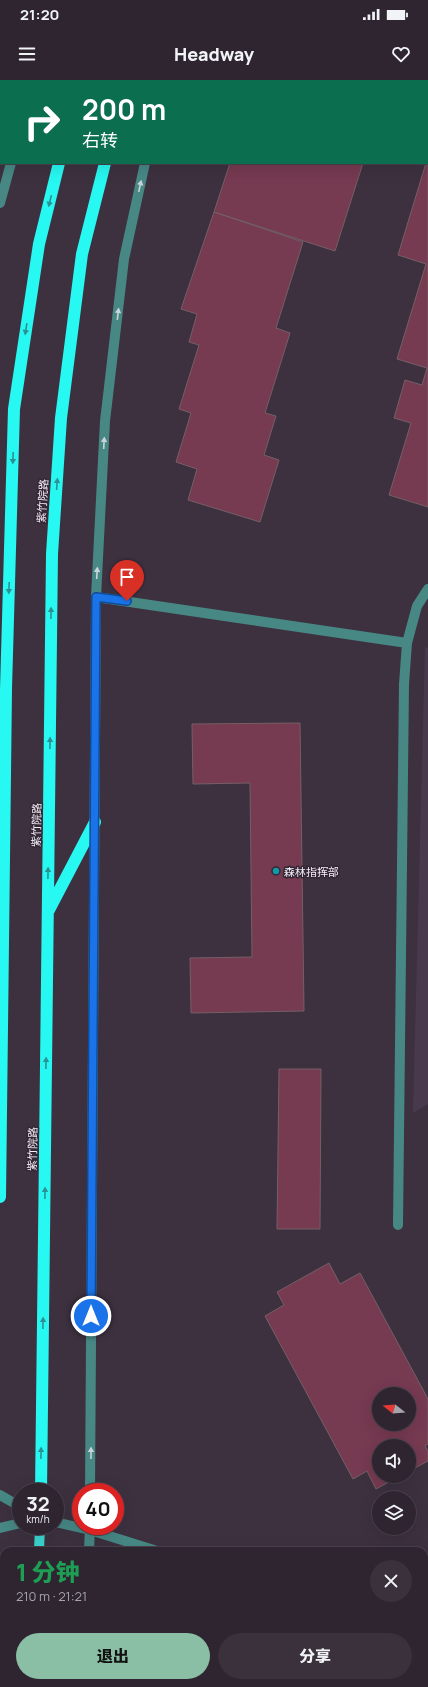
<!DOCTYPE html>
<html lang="zh">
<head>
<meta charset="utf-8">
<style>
	:root { --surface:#2e2530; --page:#3a313c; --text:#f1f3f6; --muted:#a7a5ab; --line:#49424c; --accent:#8abfa5 }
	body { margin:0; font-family:Manrope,"Noto Sans SC",sans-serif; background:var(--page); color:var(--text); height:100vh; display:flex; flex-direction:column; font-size:15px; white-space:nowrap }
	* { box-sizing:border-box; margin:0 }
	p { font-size:13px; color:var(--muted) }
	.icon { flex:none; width:22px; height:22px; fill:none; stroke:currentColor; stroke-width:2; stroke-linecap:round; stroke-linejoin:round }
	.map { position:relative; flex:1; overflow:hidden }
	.details { position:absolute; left:0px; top:1467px; width:428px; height:140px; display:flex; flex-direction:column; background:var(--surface); border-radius:12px 12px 0 0; box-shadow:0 4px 16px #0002,0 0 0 1px var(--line) }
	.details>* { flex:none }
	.hud { position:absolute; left:0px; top:0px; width:428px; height:84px; box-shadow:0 4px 16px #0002,0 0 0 1px var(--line); background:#0b6e4f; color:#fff; overflow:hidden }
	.needle { width:26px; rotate:287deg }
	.buttons { position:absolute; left:372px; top:1307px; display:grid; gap:8px }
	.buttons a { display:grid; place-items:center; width:44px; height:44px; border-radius:50%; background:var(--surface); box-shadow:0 4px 16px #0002,0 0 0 1px var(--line); font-size:20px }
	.speed { position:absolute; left:12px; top:1403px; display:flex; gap:8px; font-size:20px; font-weight:700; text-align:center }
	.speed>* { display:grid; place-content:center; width:52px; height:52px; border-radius:50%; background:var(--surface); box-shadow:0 4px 16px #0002,0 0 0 1px var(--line); line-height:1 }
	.speed small { font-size:10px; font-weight:400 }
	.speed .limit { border:6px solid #d22; background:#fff; color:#111 }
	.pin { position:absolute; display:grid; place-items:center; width:34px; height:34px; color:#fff; margin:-41px -17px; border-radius:50% 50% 50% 0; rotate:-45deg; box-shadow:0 0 4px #0007 }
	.pin .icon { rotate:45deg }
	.me { position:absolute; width:44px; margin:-22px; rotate:0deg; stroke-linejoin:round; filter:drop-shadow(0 0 3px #0008) }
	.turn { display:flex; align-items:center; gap:14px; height:84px; padding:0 16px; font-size:18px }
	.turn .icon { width:52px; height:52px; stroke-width:2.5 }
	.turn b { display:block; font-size:28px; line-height:34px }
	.round { display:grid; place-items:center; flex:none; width:42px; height:42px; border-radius:21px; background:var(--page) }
	.summary { display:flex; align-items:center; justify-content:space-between; height:68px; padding:0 16px }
	h1 { font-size:24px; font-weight:800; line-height:30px; color:#1e9e55 }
	.primary-button { display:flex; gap:8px; margin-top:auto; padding:8px 16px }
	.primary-button a { flex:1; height:46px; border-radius:24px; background:var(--accent); color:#111; font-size:16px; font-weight:800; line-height:46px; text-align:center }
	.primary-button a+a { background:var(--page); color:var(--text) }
	.status { display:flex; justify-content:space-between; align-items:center; height:28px; padding:0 20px; background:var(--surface); direction:ltr }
	.status svg { height:11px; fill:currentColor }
	header { display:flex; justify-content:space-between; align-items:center; height:52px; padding:0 16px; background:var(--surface); font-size:18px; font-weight:800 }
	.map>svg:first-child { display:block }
</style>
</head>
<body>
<div class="status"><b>21:20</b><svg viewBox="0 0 49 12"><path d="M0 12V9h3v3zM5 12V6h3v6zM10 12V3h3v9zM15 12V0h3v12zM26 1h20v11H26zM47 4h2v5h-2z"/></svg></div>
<header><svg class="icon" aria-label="menu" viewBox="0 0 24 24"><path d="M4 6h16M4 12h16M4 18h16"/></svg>Headway<svg class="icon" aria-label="heart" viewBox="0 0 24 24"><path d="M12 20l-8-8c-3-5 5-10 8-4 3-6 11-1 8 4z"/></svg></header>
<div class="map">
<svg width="428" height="1607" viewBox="0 0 428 1607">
	<rect width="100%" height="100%" fill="#3d3140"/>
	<!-- built -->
	<path fill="#49394c" d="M425 567 428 568V1024L413 1033Z"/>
	<!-- forest -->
	<path fill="#687739" d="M95 1603H276L274 1607H95Z"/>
	<!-- building -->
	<path fill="#763a51" stroke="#755f66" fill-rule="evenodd" d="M428 75V427L389 415 411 343 394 338 405 300 422 305 427 288 397 279 426 184 398 175 426 83H427Z
		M230 83H363L335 171 214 132Z
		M214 132 303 162 276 248 290 253 265 333 276 336 264 375 279 380 260 442 188 420 197 389 176 382 191 333 179 329 199 265 189 262 197 234 181 229Z
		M300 643 304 931 191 933 190 878 252 877 250 703 193 704 192 644Z
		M279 989H321L320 1149H277Z
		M329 1183 340 1204 360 1193 428 1319V1364L425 1366 428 1371V1381L409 1391V1366H379V1396H400L376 1409 367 1391 353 1399 265 1236 284 1225 277 1212ZM379 1314H409V1344H379Z"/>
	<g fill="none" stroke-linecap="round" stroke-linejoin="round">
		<!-- minor -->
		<path stroke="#478885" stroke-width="10" d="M36 1V0
			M165 1 166 0
			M0 123 11 83
			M96 517 407 563
			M398 1145 404 604 407 563 417 526 428 509
			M90 1412 96 517 105 341 124 179 145 83
			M0 1415 21 1427
			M55 1442 90 1450 157 1471
			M0 1448 21 1443
			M89 1471 90 1446
			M424 1554 428 1556
			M80 1607V1603"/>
		<!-- major -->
		<path stroke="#3bd8d3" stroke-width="10" d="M39 1471 40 1446
			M33 1607V1603"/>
		<!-- highway -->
		<path stroke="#27f8f1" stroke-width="12" d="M80 1 81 0
			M127 1V0
			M49 830 95 742
			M0 1117 6 609 14 329 39 164 59 83
			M41 1412 52 474 61 338 82 174 105 83"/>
	</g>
	<!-- one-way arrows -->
	<defs><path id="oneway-solid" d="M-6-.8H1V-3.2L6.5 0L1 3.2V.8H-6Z"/></defs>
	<g fill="#c9d4da">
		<use href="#oneway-solid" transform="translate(140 106) rotate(-78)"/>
		<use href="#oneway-solid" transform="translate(118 234) rotate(-83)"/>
		<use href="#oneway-solid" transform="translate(104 363) rotate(-87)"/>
		<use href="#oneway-solid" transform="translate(97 493) rotate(-87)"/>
		<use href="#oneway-solid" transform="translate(91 1373) rotate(-90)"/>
	</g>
	<g fill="#2d9094">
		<use href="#oneway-solid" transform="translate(50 121) rotate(104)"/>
		<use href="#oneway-solid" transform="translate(26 249) rotate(99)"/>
		<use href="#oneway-solid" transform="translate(13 378) rotate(92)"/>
		<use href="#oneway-solid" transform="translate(57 404) rotate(-86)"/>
		<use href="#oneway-solid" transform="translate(9 508) rotate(92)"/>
		<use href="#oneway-solid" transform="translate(51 533) rotate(-89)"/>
		<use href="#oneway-solid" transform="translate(50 663) rotate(-89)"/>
		<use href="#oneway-solid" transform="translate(48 793) rotate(-89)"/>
		<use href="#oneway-solid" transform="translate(46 983) rotate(-89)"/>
		<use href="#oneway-solid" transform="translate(45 1113) rotate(-89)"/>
		<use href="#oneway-solid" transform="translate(43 1243) rotate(-89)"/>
		<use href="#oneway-solid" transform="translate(41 1373) rotate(-89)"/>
	</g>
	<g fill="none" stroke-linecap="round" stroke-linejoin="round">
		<!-- route casing -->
		<g stroke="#114b97" stroke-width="10">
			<path id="route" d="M91 1236 96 517 127 521"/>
		</g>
		<!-- route -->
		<use href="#route" stroke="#1a73e8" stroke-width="7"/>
	</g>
	<!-- markers -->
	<circle fill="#0f9aa8" stroke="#332736" stroke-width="1.5" cx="276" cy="791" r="4"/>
	<g text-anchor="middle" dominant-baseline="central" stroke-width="3" stroke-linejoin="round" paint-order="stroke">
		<!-- street labels -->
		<g font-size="11" fill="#f4edf6" stroke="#332736">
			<text transform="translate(42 421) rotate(-86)">紫竹院路</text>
			<text transform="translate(36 745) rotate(-89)">紫竹院路</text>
			<text transform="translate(32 1069) rotate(-89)">紫竹院路</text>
		</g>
		<!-- poi labels -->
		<g font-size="11" fill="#f4edf6" stroke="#332736" text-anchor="start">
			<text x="284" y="791">森林指挥部</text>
		</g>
	</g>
</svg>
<div class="buttons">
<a><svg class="needle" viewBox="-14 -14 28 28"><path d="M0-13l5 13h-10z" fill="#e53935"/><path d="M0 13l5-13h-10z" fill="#a7a5ab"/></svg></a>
<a><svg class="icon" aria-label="sound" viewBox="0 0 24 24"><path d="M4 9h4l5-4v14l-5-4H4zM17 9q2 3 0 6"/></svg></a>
<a><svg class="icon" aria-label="layers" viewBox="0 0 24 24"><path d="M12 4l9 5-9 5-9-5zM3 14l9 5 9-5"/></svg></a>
</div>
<div class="speed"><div>32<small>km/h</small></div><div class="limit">40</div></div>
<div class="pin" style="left:127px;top:521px;background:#d93025"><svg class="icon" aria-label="arrive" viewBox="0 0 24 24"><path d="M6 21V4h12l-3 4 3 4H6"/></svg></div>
<svg class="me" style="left:91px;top:1236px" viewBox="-20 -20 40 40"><circle r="17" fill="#1a73e8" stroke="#fff" stroke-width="3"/><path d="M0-11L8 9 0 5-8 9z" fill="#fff"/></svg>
<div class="hud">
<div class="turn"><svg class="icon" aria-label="right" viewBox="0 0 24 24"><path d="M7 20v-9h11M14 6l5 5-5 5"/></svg><div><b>200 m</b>右转</div></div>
</div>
<section class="details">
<div class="summary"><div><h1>1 分钟</h1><p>210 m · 21:21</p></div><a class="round"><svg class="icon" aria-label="close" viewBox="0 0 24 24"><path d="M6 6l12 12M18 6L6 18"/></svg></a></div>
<div class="primary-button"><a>退出</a><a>分享</a></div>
</section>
</div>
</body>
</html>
